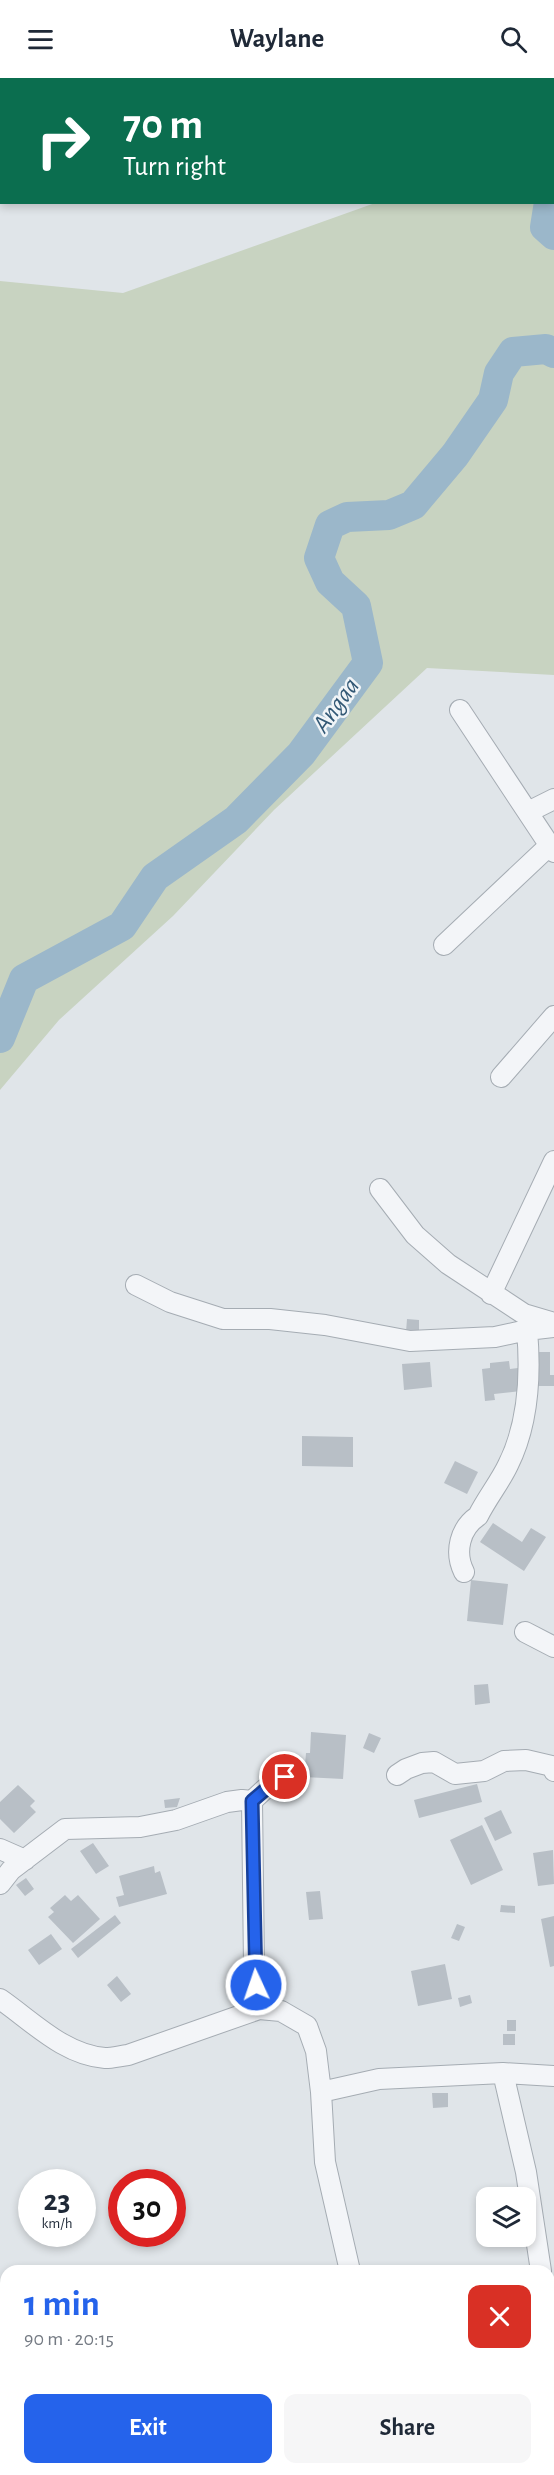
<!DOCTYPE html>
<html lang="en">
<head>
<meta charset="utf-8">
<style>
	:root { --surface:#fff; --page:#f6f6f7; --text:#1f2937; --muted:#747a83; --accent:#2563eb }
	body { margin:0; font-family:"Alegreya Sans",sans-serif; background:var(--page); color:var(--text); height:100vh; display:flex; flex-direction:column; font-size:22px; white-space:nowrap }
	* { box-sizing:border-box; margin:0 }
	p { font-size:20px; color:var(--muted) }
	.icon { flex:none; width:33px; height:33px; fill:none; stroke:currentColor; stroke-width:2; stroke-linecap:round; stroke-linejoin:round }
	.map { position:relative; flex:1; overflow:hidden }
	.panel { position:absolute; left:0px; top:2187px; width:555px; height:210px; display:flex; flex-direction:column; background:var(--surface); border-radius:18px 18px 0 0; box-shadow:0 3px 9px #0003 }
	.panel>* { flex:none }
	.top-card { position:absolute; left:0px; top:0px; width:555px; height:126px; box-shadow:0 3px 9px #0003; background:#0b6e4f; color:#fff; overflow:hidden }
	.fabs { position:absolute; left:476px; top:2109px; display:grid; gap:12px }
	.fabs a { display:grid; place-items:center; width:60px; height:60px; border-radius:12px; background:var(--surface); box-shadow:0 3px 9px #0003; font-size:30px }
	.speed { position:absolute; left:18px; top:2091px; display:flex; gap:12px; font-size:30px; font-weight:700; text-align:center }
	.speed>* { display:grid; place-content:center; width:78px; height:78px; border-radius:50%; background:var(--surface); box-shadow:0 3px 9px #0003; line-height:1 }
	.speed small { font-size:15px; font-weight:400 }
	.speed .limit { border:9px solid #d22; background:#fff; color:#111 }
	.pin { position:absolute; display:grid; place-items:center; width:51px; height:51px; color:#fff; margin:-26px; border:3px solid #fff; border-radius:50%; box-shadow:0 2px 6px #0007 }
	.me { position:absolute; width:66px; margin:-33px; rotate:357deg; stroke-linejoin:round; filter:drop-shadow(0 0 4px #0008) }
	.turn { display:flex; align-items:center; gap:21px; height:126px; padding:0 24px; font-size:27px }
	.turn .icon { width:78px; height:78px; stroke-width:2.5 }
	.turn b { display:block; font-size:42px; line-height:51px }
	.round { display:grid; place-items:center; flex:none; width:63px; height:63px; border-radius:12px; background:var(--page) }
	.summary { display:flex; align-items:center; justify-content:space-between; height:102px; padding:0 24px }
	h1 { font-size:36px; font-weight:600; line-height:45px; color:var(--accent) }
	.cta { display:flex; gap:12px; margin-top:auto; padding:12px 24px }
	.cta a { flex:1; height:69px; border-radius:12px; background:var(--accent); color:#fff; font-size:24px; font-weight:600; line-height:69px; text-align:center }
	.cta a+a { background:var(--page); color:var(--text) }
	header { display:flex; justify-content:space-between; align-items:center; height:78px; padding:0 24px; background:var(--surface); font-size:27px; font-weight:600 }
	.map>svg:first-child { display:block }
</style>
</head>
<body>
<header><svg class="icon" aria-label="menu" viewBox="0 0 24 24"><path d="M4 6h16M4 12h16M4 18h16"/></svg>Waylane<svg class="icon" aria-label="search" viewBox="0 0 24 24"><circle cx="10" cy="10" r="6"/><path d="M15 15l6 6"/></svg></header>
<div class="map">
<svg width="554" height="2397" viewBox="0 0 554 2397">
	<rect width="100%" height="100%" fill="#e0e5e9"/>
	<!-- green -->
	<path fill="#c8d3c1" d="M554 111V597L427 590 274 732 173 838 59 942 0 1012V203L123 215 375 125 554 124Z"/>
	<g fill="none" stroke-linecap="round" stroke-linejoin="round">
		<!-- river -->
		<path stroke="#9bb7ca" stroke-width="30" d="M554 92V88
			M549 124 545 149 554 157
			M0 960 24 901 122 848 155 799 236 742 301 676 368 585 356 528 330 504 319 480 330 447 347 439 389 437 413 427 455 377 493 322 499 295 513 274 546 271 554 275"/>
	</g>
	<!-- building -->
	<path fill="#b8bfc6" d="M407 1241 419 1242V1255L406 1254Z
		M538 1274H550V1297H554V1308H537Z
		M509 1283 510 1291 518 1290 521 1313 494 1316 495 1322 485 1323 482 1291 490 1290V1285Z
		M430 1284 432 1309 404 1312 402 1286Z
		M302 1358 353 1359V1389L302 1388Z
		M455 1383 478 1394 467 1416 444 1405Z
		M493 1445 522 1464 531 1450 546 1459 524 1493 480 1464Z
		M471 1502 508 1506 503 1547 467 1543Z
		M488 1606 490 1625 475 1627 474 1607Z
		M311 1654 346 1657 343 1701 304 1699 306 1675H310Z
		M369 1655 381 1660 374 1675 363 1670Z
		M477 1706 482 1724 419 1740 414 1722Z
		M18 1707 35 1723 30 1728 36 1734 14 1755 0 1741V1724Z
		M180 1720 177 1729 165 1730 164 1722Z
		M501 1732 512 1755 495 1763 484 1740Z
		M482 1747 503 1792 471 1807 450 1762Z
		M93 1765 109 1788 96 1796 80 1773Z
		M553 1772 554 1806 538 1808 533 1775Z
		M154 1788 155 1795 160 1793 167 1816 119 1829 116 1819 124 1817 119 1798Z
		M26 1800 34 1811 25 1818 16 1807Z
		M320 1813 323 1841 309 1842 306 1814Z
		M65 1817 71 1823 78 1817 100 1841 73 1865 48 1839 54 1834 50 1830Z
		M501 1827 515 1828V1835L500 1834Z
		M115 1837 121 1845 78 1880 71 1871Z
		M554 1838V1888L550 1889 541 1841Z
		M457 1846 465 1849 459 1863 451 1860Z
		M51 1856 62 1871 39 1887 28 1872Z
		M445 1886 452 1921 418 1928 411 1893Z
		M117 1898 131 1916 121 1924 107 1907Z
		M470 1917 472 1925 460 1929 458 1920Z
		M507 1942H516V1953H507Z
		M503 1956H515V1967H503Z
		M432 2015H448V2029L433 2030Z"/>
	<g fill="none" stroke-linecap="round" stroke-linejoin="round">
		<!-- street casing -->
		<g stroke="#a5acb3" stroke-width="22">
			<path id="street" d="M268 0 271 2
				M227 2 228 0
				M408 2 409 0
				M460 632 554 774
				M528 734 554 721
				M444 867 550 767
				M501 999 554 938
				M380 1111 415 1157 448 1186 524 1236 554 1245
				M136 1207 170 1224 223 1241H270L325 1247 410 1263 495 1259 527 1252 554 1249
				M491 1216 554 1083
				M464 1494C454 1474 460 1450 478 1438 487 1420 500 1404 508 1387 529 1345 531 1297 527 1252
				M525 1554 554 1569
				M397 1697 406 1691 422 1685 434 1684 455 1696 484 1693 504 1683 526 1682 552 1688 554 1693
				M0 1771 25 1782
				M0 1806 11 1792 65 1751 140 1749 176 1742 227 1724 242 1722 252 1723
				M0 1921C32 1943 64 1977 105 1980 112 1980 120 1978 128 1977L259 1931 281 1933 307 1948 316 1973 321 2014 325 2084 350 2193
				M259 1931 254 1888 252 1723 265 1711 285 1699
				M503 1995 526 2094 541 2193
				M321 2014 379 2001 503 1995 554 1998
				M549 2260 554 2303
				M382 2391V2397"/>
		</g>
		<!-- street -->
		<use href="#street" stroke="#f3f5f8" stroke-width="20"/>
	</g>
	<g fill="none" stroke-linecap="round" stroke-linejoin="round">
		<!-- route casing -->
		<g stroke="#184099" stroke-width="15">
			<path id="route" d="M256 1907 252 1723 266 1711 285 1699"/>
		</g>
		<!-- route -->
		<use href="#route" stroke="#2563eb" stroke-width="10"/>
	</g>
	<g text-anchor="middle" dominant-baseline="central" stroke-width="5" stroke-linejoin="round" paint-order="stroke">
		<!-- water labels -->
		<g font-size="26" font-style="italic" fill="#325875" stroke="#f0f4f7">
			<text transform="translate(336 627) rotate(-54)">Angaa</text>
		</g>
	</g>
</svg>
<div class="fabs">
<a><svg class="icon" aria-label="layers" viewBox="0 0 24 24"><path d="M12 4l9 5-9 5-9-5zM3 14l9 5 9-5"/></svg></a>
</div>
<div class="speed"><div>23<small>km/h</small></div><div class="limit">30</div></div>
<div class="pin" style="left:285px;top:1699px;background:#d93025"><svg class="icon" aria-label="arrive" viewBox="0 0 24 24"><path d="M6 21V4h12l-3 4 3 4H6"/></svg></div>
<svg class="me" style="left:256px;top:1907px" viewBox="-20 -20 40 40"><circle r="17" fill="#2563eb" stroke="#fff" stroke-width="3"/><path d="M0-11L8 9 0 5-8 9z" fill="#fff"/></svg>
<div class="top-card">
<div class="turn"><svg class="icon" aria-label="right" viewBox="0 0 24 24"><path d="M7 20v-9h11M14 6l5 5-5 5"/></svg><div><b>70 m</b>Turn right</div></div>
</div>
<section class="panel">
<div class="summary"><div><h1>1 min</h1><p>90 m · 20:15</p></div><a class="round" style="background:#d93025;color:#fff"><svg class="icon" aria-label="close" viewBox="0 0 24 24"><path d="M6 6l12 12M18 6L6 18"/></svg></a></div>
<div class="cta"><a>Exit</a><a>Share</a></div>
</section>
</div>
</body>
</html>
